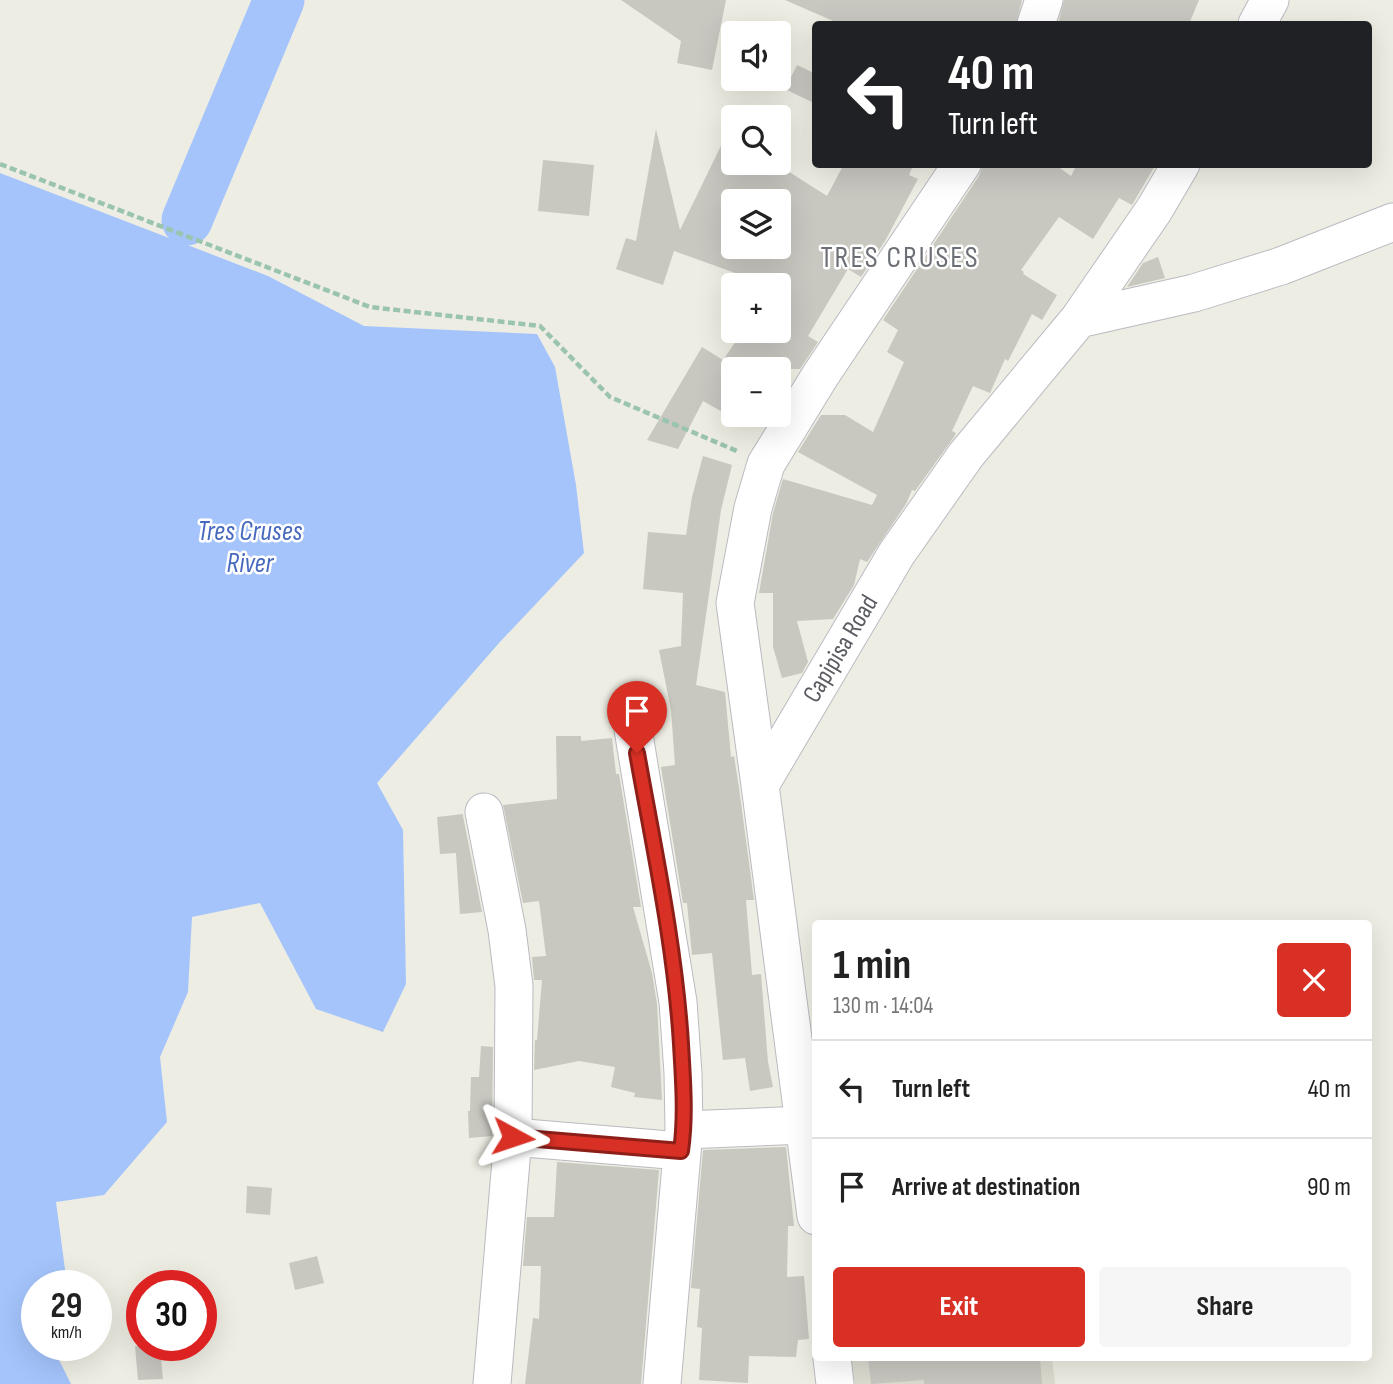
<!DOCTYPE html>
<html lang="en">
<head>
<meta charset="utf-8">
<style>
	:root { --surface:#fff; --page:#f6f6f6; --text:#222; --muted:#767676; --line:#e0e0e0; --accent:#d93025 }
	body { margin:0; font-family:"Sofia Sans Condensed",sans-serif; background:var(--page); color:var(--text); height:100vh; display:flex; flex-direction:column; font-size:26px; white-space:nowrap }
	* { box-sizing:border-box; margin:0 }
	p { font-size:23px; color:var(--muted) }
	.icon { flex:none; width:38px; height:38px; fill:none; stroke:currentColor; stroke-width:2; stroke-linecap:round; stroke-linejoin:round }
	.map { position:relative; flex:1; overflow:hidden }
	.panel { position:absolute; left:812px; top:920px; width:560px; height:441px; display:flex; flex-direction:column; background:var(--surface); border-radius:7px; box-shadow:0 7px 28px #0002 }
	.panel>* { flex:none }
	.hud { position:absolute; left:812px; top:21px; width:560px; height:147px; border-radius:7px; box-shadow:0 7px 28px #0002; background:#202124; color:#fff; overflow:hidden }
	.fabs { position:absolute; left:721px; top:21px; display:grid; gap:14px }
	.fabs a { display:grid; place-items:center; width:70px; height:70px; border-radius:7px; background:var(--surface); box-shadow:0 7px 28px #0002; font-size:35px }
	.speed { position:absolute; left:21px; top:1270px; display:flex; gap:14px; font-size:35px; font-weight:700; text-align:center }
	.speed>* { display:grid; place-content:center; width:91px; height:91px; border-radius:50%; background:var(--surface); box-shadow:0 7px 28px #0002; line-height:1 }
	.speed small { font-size:18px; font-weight:400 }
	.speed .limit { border:10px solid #d22; background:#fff; color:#111 }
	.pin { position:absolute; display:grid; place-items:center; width:60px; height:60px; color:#fff; margin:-72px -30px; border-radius:50% 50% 50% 0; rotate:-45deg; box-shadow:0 0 7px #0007 }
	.pin .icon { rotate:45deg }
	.me { position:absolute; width:77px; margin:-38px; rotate:95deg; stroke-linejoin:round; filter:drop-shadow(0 0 5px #0008) }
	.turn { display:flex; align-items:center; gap:24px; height:147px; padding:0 21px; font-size:32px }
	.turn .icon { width:91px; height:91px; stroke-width:2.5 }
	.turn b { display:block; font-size:49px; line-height:60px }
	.round { display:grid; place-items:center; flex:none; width:74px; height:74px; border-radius:7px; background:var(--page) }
	.summary { display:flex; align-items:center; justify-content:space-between; height:119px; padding:0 21px }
	h1 { font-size:42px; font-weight:700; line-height:52px }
	.button { display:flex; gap:14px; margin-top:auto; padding:14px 21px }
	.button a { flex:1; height:80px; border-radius:7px; background:var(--accent); color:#fff; font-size:28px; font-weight:700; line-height:80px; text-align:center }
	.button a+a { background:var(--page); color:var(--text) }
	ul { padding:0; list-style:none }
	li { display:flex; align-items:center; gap:21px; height:98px; padding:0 21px; border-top:2px solid var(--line) }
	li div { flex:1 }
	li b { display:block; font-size:26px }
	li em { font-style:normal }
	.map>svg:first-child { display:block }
</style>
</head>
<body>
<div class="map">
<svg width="1393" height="1384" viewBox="0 0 1393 1384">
	<rect width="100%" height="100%" fill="#edede3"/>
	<!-- education -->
	<path fill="#dddcd1" d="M851 1358H1052L1055 1384H855Z"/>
	<!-- water -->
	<path fill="#a4c4fb" d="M0 173 268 276 364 326 537 334 555 367 576 485 584 553 499 643 377 783 403 830 406 984 383 1032 316 1009 260 903 192 917 188 992 160 1057 167 1122 104 1195 56 1202 67 1284 66 1286H37V1346H52L71 1384H0Z"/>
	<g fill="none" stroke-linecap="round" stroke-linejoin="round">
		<!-- river -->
		<path stroke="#a4c4fb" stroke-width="51" d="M187 220 279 0"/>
	</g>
	<!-- building -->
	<path fill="#c8c7c0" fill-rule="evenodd" d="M621 0H726L712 70 677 63 681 41Z
		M785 0H1022L1016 24H840Z
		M1064 0H1199L1189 24H1058Z
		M797 65 816 74V104L785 89Z
		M733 121V163H775L827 196 844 164H914L909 175 918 179 885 241 861 277 848 269 808 336 818 342 800 369H733V418L703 401 678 449 647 440 702 347 723 360 743 331H779V285H769L674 251 663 285 616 269 626 238 636 241 656 129 680 230ZM733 201H779V247H733Z
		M543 160 594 165 589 216 538 211Z
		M983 164H1054L1071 176 1077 164H1156L1132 205 1119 198 1093 239 1059 217 1021 270 1024 272 1023 274 1057 295 1042 320 1032 314 1008 361 1005 359 990 393 973 386 952 431 956 433 954 437 915 491 912 490 906 504 867 562 860 559 854 585 833 619 797 621 808 662 802 673 782 678 773 647V593H759L773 513 783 479 872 505 877 495 798 452 821 415H845L873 432 904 362 887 352 898 330 883 320 979 176Z
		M1158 257 1165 278 1127 287 1143 263Z
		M703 456 732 465 721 510 696 685 725 692 731 757 734 756 739 788 754 900H746L752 975 761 974 768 1062 773 1087 750 1091 745 1058 723 1060 712 953 692 955 687 903H683L661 767 675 765 671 710 659 650 681 646 683 593 643 589 648 532 686 535 692 497Z
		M556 736H581V741L612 738 616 774H619L641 907H633L652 973 657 1004 662 1100 634 1097 635 1093 611 1087 615 1067 579 1061 534 1070 535 1040H537L542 980H534L532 957 546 956 539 901 523 903 503 805 557 799Z
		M463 814V816L482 912 460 914 456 853 440 854 437 817Z
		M481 1046 493 1047 492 1136 469 1138 468 1111H470L471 1077H479Z
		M786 1147 794 1226H788L787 1277 804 1276 809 1339 798 1340 796 1357 749 1356 748 1383 699 1380 702 1328 697 1327 700 1289 691 1288 703 1150Z
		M557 1162 659 1170 641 1384H525L533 1318 539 1319 541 1266H523L527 1217H554Z
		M247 1186 272 1188 270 1215 246 1213Z
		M317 1256 324 1283 295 1290 289 1263Z
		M135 1346H160L163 1379 138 1380Z
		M868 1358H1040L1042 1384H924V1380L871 1384Z"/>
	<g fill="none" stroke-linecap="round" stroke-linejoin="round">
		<!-- minor casing -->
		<g stroke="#babbc1" stroke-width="39">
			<path id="minor" d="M1036 24 1044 0
				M1257 24 1270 0
				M1079 319 1194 293 1281 266 1393 222
				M633 729 678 1002 683 1073 684 1130 662 1384
				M760 785 735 603 753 508 766 464 820 376 962 164
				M484 812 507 930 514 986 513 1137 492 1384
				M684 1130 805 1125
				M513 1137 681 1151
				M816 1216 760 785 897 553 966 455 1079 319 1154 210 1181 164
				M832 1358 835 1384"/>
		</g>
		<!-- path -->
		<path stroke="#9ac4ae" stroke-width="4.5" stroke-dasharray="7 3.5" stroke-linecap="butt" d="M0 164 370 307 540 326 610 397 737 451"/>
		<!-- minor -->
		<use href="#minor" stroke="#fff" stroke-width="37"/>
	</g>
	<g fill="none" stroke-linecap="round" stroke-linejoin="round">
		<!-- route casing -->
		<g stroke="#8d1f18" stroke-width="18">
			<path id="route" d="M513 1137 681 1151C686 1116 683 1080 681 1044 675 946 654 849 637 753"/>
		</g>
		<!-- route -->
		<use href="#route" stroke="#d93025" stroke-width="12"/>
	</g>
	<g text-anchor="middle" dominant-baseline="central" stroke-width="5" stroke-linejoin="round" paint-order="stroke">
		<!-- street labels -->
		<g font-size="26" fill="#5b5d63" stroke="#fff">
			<text transform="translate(841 649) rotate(-59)">Capipisa Road</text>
		</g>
		<!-- water labels -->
		<g font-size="28" font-style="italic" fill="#486abe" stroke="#fff">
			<text x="250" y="531">Tres Cruses<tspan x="250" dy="32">River</tspan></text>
		</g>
		<!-- quarter labels -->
		<g font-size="30" letter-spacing="2" fill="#6c6f75" stroke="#fff">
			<text x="900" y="258">TRES CRUSES</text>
		</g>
	</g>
</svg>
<div class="fabs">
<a><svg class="icon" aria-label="sound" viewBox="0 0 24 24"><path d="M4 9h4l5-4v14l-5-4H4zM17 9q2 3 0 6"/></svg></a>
<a><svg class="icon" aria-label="search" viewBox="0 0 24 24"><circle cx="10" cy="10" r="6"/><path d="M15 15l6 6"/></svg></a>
<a><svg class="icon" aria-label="layers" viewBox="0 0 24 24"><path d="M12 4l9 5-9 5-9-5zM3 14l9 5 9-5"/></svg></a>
<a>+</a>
<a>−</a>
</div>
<div class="speed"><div>29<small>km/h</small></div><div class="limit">30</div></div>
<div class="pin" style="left:637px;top:753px;background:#d93025"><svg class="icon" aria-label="arrive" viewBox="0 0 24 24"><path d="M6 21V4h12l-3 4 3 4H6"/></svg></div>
<svg class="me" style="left:513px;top:1137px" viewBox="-20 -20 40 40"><path d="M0-17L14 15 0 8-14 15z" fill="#d93025" stroke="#fff" stroke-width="4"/></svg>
<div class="hud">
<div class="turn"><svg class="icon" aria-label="left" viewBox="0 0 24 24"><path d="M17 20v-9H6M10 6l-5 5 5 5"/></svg><div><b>40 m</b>Turn left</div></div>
</div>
<section class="panel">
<div class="summary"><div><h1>1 min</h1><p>130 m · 14:04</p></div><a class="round" style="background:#d93025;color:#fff"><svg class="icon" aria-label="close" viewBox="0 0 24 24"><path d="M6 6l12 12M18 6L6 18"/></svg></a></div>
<ul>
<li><svg class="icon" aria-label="left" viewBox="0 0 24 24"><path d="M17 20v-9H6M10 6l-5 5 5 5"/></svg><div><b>Turn left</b></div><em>40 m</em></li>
<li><svg class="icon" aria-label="arrive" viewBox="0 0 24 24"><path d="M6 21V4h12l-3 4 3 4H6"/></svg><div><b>Arrive at destination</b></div><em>90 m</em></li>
</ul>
<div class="button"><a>Exit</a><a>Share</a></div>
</section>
</div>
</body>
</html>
